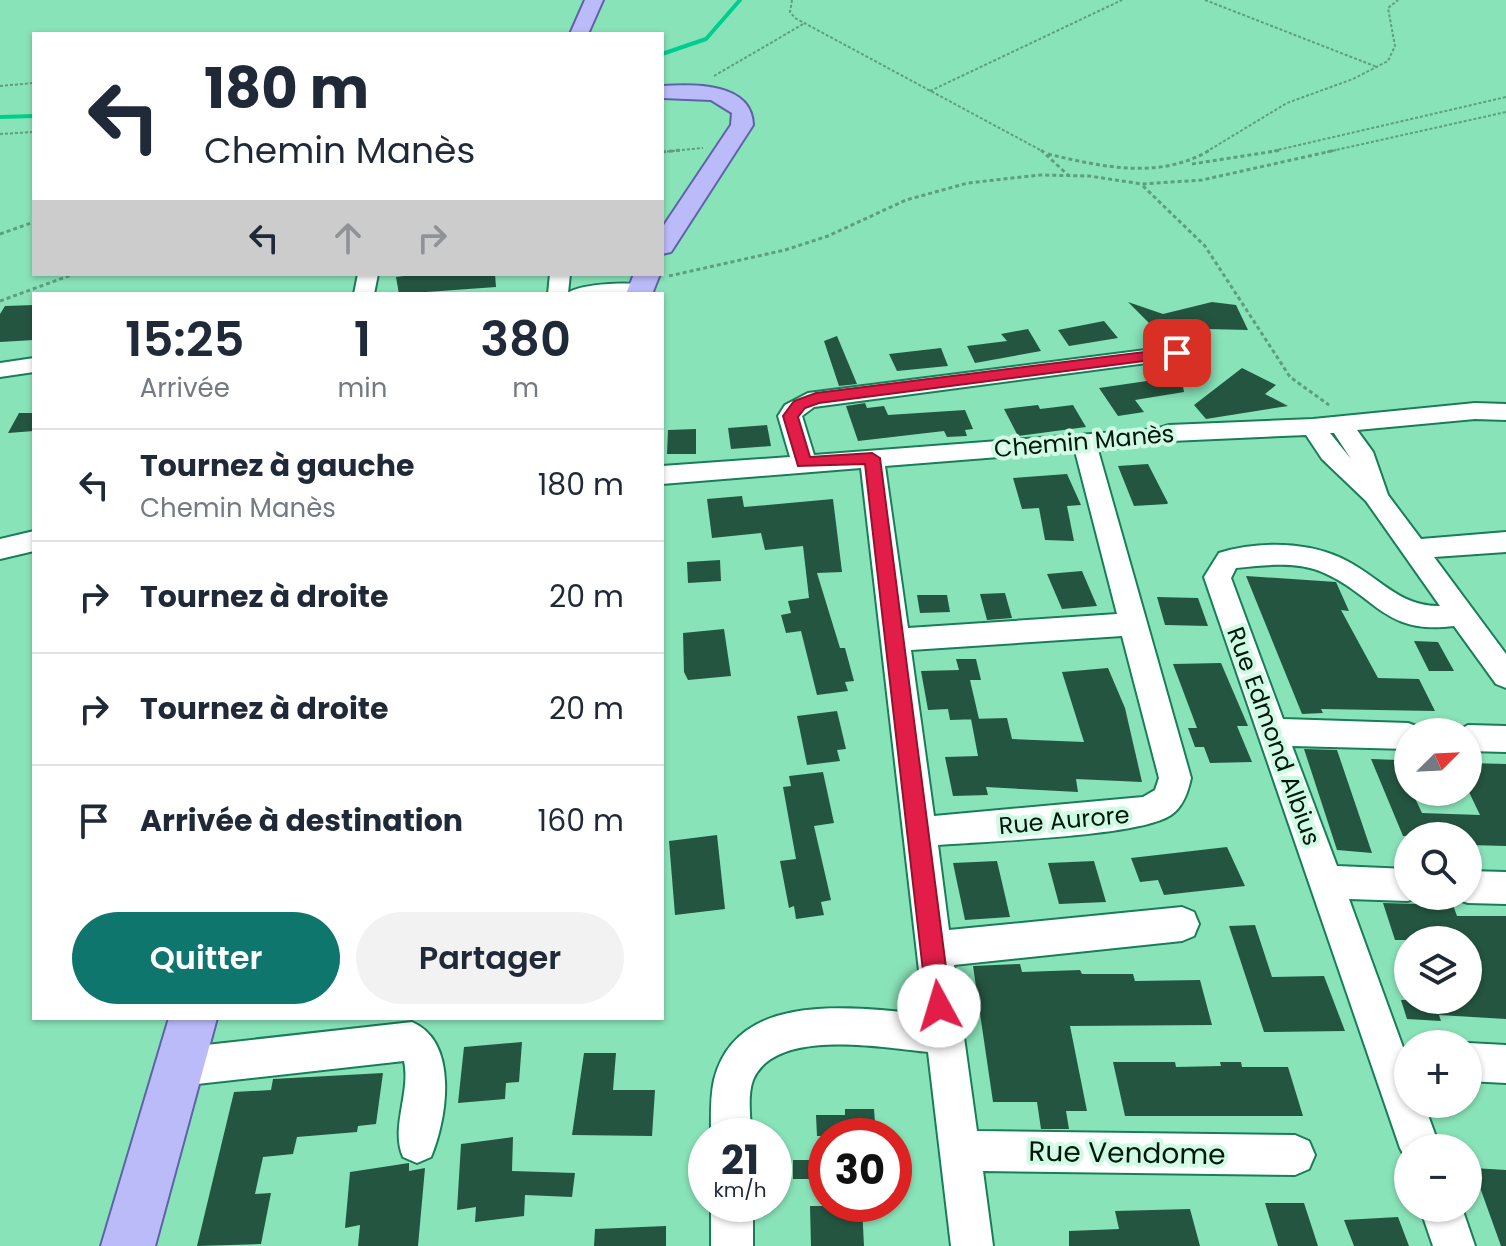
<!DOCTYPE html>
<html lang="fr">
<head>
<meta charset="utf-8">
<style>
	:root { --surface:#fff; --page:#f2f2f3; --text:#1f2937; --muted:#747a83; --line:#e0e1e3; --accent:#0f766e }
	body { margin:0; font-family:Poppins,sans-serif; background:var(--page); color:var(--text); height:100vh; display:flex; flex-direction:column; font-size:30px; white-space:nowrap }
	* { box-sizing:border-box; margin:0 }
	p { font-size:26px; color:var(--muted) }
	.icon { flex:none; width:44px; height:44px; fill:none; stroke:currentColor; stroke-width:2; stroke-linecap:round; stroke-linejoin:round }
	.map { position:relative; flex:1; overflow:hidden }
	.drawer { position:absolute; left:32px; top:292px; width:632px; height:728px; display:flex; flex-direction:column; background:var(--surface); border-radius:0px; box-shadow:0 2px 6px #0004 }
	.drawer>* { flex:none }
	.banner { position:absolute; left:32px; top:32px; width:632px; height:244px; border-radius:0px; box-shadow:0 2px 6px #0004; background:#fff; color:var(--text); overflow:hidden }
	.needle { width:52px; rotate:66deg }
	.buttons { position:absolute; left:1394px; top:718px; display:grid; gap:16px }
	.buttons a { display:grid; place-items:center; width:88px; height:88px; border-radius:50%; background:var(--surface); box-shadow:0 2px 6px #0004; font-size:40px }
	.speed { position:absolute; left:688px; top:1118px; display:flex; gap:16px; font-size:40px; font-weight:700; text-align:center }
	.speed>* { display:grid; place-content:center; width:104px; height:104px; border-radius:50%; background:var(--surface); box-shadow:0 2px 6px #0004; line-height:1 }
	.speed small { font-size:20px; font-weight:400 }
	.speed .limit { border:12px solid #d22; background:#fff; color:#111 }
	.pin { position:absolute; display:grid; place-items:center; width:68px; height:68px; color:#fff; margin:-34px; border-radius:16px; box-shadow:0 4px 12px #0006 }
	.me { position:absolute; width:88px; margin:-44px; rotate:354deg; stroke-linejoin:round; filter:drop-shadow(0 0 6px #0008) }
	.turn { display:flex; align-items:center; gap:28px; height:168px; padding:0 40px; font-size:36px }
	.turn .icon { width:104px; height:104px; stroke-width:2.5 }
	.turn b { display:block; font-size:56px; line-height:68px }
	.lanes { display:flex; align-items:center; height:76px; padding:0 40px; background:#0003; justify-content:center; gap:40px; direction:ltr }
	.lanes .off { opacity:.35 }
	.eta { display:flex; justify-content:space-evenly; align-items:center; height:136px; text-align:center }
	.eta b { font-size:48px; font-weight:600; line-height:56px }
	.cta { display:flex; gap:16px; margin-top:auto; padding:16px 40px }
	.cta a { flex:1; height:92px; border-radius:48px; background:var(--accent); color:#fff; font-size:32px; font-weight:600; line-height:92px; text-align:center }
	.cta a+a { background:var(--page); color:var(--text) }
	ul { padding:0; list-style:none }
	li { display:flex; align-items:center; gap:24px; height:112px; padding:0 40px; border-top:2px solid var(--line) }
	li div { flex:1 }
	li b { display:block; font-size:30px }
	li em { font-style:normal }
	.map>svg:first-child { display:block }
</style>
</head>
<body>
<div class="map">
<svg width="1506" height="1246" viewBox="0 0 1506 1246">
	<rect width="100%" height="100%" fill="#89e3b9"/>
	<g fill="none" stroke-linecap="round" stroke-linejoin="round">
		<!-- stream -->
		<path stroke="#00cd8e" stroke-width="4" d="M662 54 706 39 740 0
			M0 117 34 116"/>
	</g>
	<!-- building -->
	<path fill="#245540" d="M420 274H495L496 287 399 294 396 277Z
		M1128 302 1163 314 1212 302 1236 305 1248 330 1207 329 1204 322 1157 331Z
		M34 305V340L0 342V314L5 306Z
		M1104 321 1118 338 1069 346 1058 330Z
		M1028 329 1041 351 975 363 967 346 1007 341 1001 334Z
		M837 336 857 384 839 386 824 341Z
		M941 348 948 366 897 371 889 354Z
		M1242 368 1276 385 1265 394 1288 406 1206 419 1194 405Z
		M1181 376 1184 392 1135 400 1144 412 1118 416 1099 388Z
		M865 403 867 408 884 406 888 415 965 410 973 429 965 430 967 436 947 437 944 431 858 441 846 406Z
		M1038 405 1040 409 1073 405 1086 427 1018 436 1004 409Z
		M19 413H34V431L8 433Z
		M767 425 771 446 731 449 728 428Z
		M696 429V454H667L668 430Z
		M1148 464 1168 503 1167 504 1134 506 1118 466Z
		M1067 474 1081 505 1067 506 1074 541 1045 540 1039 508 1022 509 1013 478Z
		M742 496 744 507 833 499 842 572 817 573 840 648H845L854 681 845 682 848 691 817 695 801 631 786 633 781 615 791 613 788 601 809 598 803 546 765 550 761 533 712 538 707 499Z
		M720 560 721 581 688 583 687 562Z
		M1082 571 1097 606 1062 609 1047 574Z
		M1246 576 1336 582 1349 611 1341 610 1378 678 1419 679 1435 711 1321 709 1323 713 1302 714Z
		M1005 593 1012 618 987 620 980 594Z
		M917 595H947L950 612 920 613Z
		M1157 597 1198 598 1208 626 1165 625Z
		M724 629 731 676 688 680 684 672 683 633Z
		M1414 641 1438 642 1454 671H1429Z
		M956 659H976L981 680H970L979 719 950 720 948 709 928 710 921 671 959 670Z
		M1221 663 1248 726H1237L1252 762 1210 763 1204 747H1195L1188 728H1197L1173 664Z
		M1108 668 1125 708 1142 782 1076 779 1078 792 986 787 988 795 953 796 945 757 978 756 971 719 1007 718 1012 739 1084 742 1062 672Z
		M837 711 846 749 837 750 840 761 807 765 797 716Z
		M1304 749 1337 750 1372 853 1337 850Z
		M1371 759 1398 760 1408 783V792H1412L1422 813 1480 815 1468 790V763L1506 764V846L1468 845V836H1403Z
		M823 772 834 823 814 826 831 900 821 902 824 915 796 919 794 906 789 908 780 861 796 859 783 787 791 786 789 776Z
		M717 835 725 909 675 915 669 841Z
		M1227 847 1245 886 1164 895 1158 880 1140 882 1131 858Z
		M997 861 1010 917 965 920 953 863Z
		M1094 861 1106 902 1059 904 1048 863Z
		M1383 903 1453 905 1457 916H1506V1019L1439 1015 1441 1021 1407 1019 1401 1000H1468V940H1395Z
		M1255 925 1272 977 1324 976 1345 1031 1264 1032 1229 926Z
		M1020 964 1022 972 1080 970 1082 974H1133L1135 981 1200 980 1212 1025 1070 1026 1087 1111H1066L1069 1129H1041L1037 1102H993L973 966Z
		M522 1042 519 1082 506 1083 505 1099 458 1103 464 1047Z
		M584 1053H616L613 1090H655L652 1136 572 1135Z
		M1113 1062H1175L1176 1067 1221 1066 1220 1062H1241L1242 1067H1288L1303 1116H1125Z
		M383 1073 376 1124 358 1126 357 1132 297 1137 293 1154 263 1157 255 1194 271 1193 261 1244 197 1246 234 1092 271 1090 273 1079Z
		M845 1109H874L876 1136H817L816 1115H845Z
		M513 1137 512 1171 575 1173 572 1197 525 1195 524 1216 475 1222 476 1207 457 1210 461 1144Z
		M793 1160H812L813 1179H793Z
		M409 1163V1171L425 1168 418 1246H358L360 1225 345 1228 350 1172Z
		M1473 1168 1506 1170V1246H1501Z
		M1265 1203H1304L1318 1246H1278Z
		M810 1206H862L864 1246H811Z
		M1190 1209 1200 1246H1069V1231L1119 1229 1115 1211Z
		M1398 1217 1409 1246H1354L1344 1220Z
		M666 1226V1246H594L595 1229Z"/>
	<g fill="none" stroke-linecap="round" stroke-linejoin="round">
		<!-- minor casing -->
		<g stroke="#197e58" stroke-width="4">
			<path id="minor" d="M358 274H378L374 294H354Z
				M550 274H570L568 293C578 284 641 279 650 289L644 294H548Z
				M1177 346 1185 348 1188 353 1185 358 814 407 802 416 814 455 1156 429 1169 425 1313 419 1475 403 1506 404V420L1475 419 1357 430 1373 452 1388 495 1421 539 1506 532V552L1434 557 1506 654V688L1496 684 1454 626C1383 635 1376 595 1322 572 1296 561 1263 565 1236 568L1231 578 1283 719 1408 723 1419 727 1421 732H1408V749L1292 746 1337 866 1408 869V896H1420L1408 901 1349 899 1408 1061V1104H1424L1440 1148H1408V1163L1400 1148 1204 577 1219 553C1258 541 1310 541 1347 561 1380 578 1400 607 1440 606L1366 501 1322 459 1306 435 1171 441 1098 450 1191 778C1188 792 1183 807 1171 815 1139 837 984 841 938 845L949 930 1182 907 1194 912 1199 924 1194 936 1182 941 954 965 977 1131 1295 1135 1309 1141 1315 1155 1309 1169 1295 1175 983 1171 993 1246H951L928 1052C884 1048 775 1027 753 1080 747 1096 751 1119 751 1136H711C711 1117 710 1098 714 1080 737 989 854 1008 924 1014L861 468 662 484V466L790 457 778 416 785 405 808 393ZM1330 433H1334L1351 459ZM1075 451 1117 614 908 628 885 466ZM1122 636 1159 778 1155 790 1143 797 934 816 911 650Z
				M34 358V372L0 377V363Z
				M34 531V551L0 559V539Z
				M1468 725 1506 726V752L1468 751V732H1456Z
				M1468 871 1506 872V904L1468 903 1456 899 1468 896Z
				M412 1022C459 1042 447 1119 431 1157L417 1163 403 1157C390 1127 411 1093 404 1061L179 1086 166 1080 160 1067 166 1054 179 1048Z
				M1468 1043 1506 1045V1083L1468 1081Z
				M711 1204H753V1246H711Z
				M1420 1208H1462L1475 1246H1433Z"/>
		</g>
		<!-- major casing -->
		<g stroke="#5d64a5" stroke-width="4">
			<path id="major" d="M585 0H603L588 34H570Z
				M662 86C693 84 752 82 753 125L671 252 662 254V228L731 125 732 113 711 100 662 98Z
				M634 274H660L652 294H626Z
				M169 1018H217L155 1246H101Z"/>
		</g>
		<!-- path-far1 -->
		<path stroke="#5c9f80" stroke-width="2" stroke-dasharray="3 2" stroke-linecap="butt" d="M792 0 790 12 795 18 1044 152
			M1205 0 1377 67
			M714 76 805 23
			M0 86 34 83
			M930 91 1122 0
			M0 134 34 132
			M662 152 703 148
			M1206 152 1287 103 1353 79 1388 61 1395 46 1388 8 1398 0
			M1269 152 1506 97
			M1327 152 1506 112"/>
		<!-- path -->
		<path stroke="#5c9f80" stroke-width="3" stroke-dasharray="4 3" stroke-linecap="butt" d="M1041 150 1068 175
			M662 152 682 150
			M1048 154C1102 167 1160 180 1210 150
			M1192 164 1282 150
			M1143 186 1205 246 1290 377 1329 405
			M0 234 34 222
			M669 276 785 250 828 236 906 200 968 183 1040 175 1089 176 1142 184 1202 180 1336 150
			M0 301 74 274"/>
		<!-- minor -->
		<use href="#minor" fill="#fff" fill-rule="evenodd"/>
		<!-- major -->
		<use href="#major" fill="#bcbbfa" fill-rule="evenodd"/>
	</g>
	<!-- route -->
	<path fill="#e11d48" stroke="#92132f" stroke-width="2" d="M1177 348 1182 350V356L819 403 805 408 798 417 810 457 872 453 880 458 951 1006 947 1014 939 1018 931 1014 927 1006 865 464 798 466 783 416 794 401 816 393Z"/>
	<g text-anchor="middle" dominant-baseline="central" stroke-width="8" stroke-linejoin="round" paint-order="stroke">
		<!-- street labels -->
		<g font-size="24" fill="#00170c" stroke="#cffae3">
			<text transform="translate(1084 441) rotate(-5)">Chemin Manès</text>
			<text transform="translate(1274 736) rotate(70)">Rue Edmond Albius</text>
			<text transform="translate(1064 820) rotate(-5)">Rue Aurore</text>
		</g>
		<!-- near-street labels -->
		<g font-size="28" fill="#00170c" stroke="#cffae3">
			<text transform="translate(1127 1153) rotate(1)">Rue Vendome</text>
		</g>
	</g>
</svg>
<div class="buttons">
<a><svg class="needle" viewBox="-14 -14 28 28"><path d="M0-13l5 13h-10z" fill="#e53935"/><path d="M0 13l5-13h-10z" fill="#747a83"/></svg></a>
<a><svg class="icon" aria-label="search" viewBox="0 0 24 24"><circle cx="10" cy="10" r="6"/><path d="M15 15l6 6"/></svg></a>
<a><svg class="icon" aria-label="layers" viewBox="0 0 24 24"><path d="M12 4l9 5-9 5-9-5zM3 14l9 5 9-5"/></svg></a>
<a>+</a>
<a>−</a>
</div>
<div class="speed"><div>21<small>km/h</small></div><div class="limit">30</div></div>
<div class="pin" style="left:1177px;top:353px;background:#d93025"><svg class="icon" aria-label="arrive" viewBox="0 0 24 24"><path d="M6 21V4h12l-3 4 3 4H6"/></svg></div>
<svg class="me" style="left:939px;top:1006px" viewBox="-20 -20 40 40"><circle r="19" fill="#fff"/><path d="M0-13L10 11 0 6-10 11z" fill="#e11d48"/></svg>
<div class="banner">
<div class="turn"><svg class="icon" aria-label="left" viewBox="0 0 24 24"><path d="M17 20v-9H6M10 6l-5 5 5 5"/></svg><div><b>180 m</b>Chemin Manès</div></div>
<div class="lanes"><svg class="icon" aria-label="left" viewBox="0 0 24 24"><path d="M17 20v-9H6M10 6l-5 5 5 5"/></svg><svg class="icon off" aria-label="ahead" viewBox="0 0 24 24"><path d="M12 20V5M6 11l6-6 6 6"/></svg><svg class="icon off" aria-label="right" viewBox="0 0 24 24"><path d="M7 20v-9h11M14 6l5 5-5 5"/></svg></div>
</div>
<section class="drawer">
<div class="eta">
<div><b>15:25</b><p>Arrivée</p></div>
<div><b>1</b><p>min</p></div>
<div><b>380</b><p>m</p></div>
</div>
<ul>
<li><svg class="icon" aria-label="left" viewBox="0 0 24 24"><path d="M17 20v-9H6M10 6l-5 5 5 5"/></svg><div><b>Tournez à gauche</b><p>Chemin Manès</p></div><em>180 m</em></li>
<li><svg class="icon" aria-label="right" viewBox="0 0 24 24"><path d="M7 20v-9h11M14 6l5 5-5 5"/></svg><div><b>Tournez à droite</b></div><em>20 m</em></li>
<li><svg class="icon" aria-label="right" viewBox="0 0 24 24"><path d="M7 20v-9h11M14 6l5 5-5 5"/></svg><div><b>Tournez à droite</b></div><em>20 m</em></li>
<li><svg class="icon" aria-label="arrive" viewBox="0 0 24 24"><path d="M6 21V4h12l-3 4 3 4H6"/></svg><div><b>Arrivée à destination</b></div><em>160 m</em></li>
</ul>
<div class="cta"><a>Quitter</a><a>Partager</a></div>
</section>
</div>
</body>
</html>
